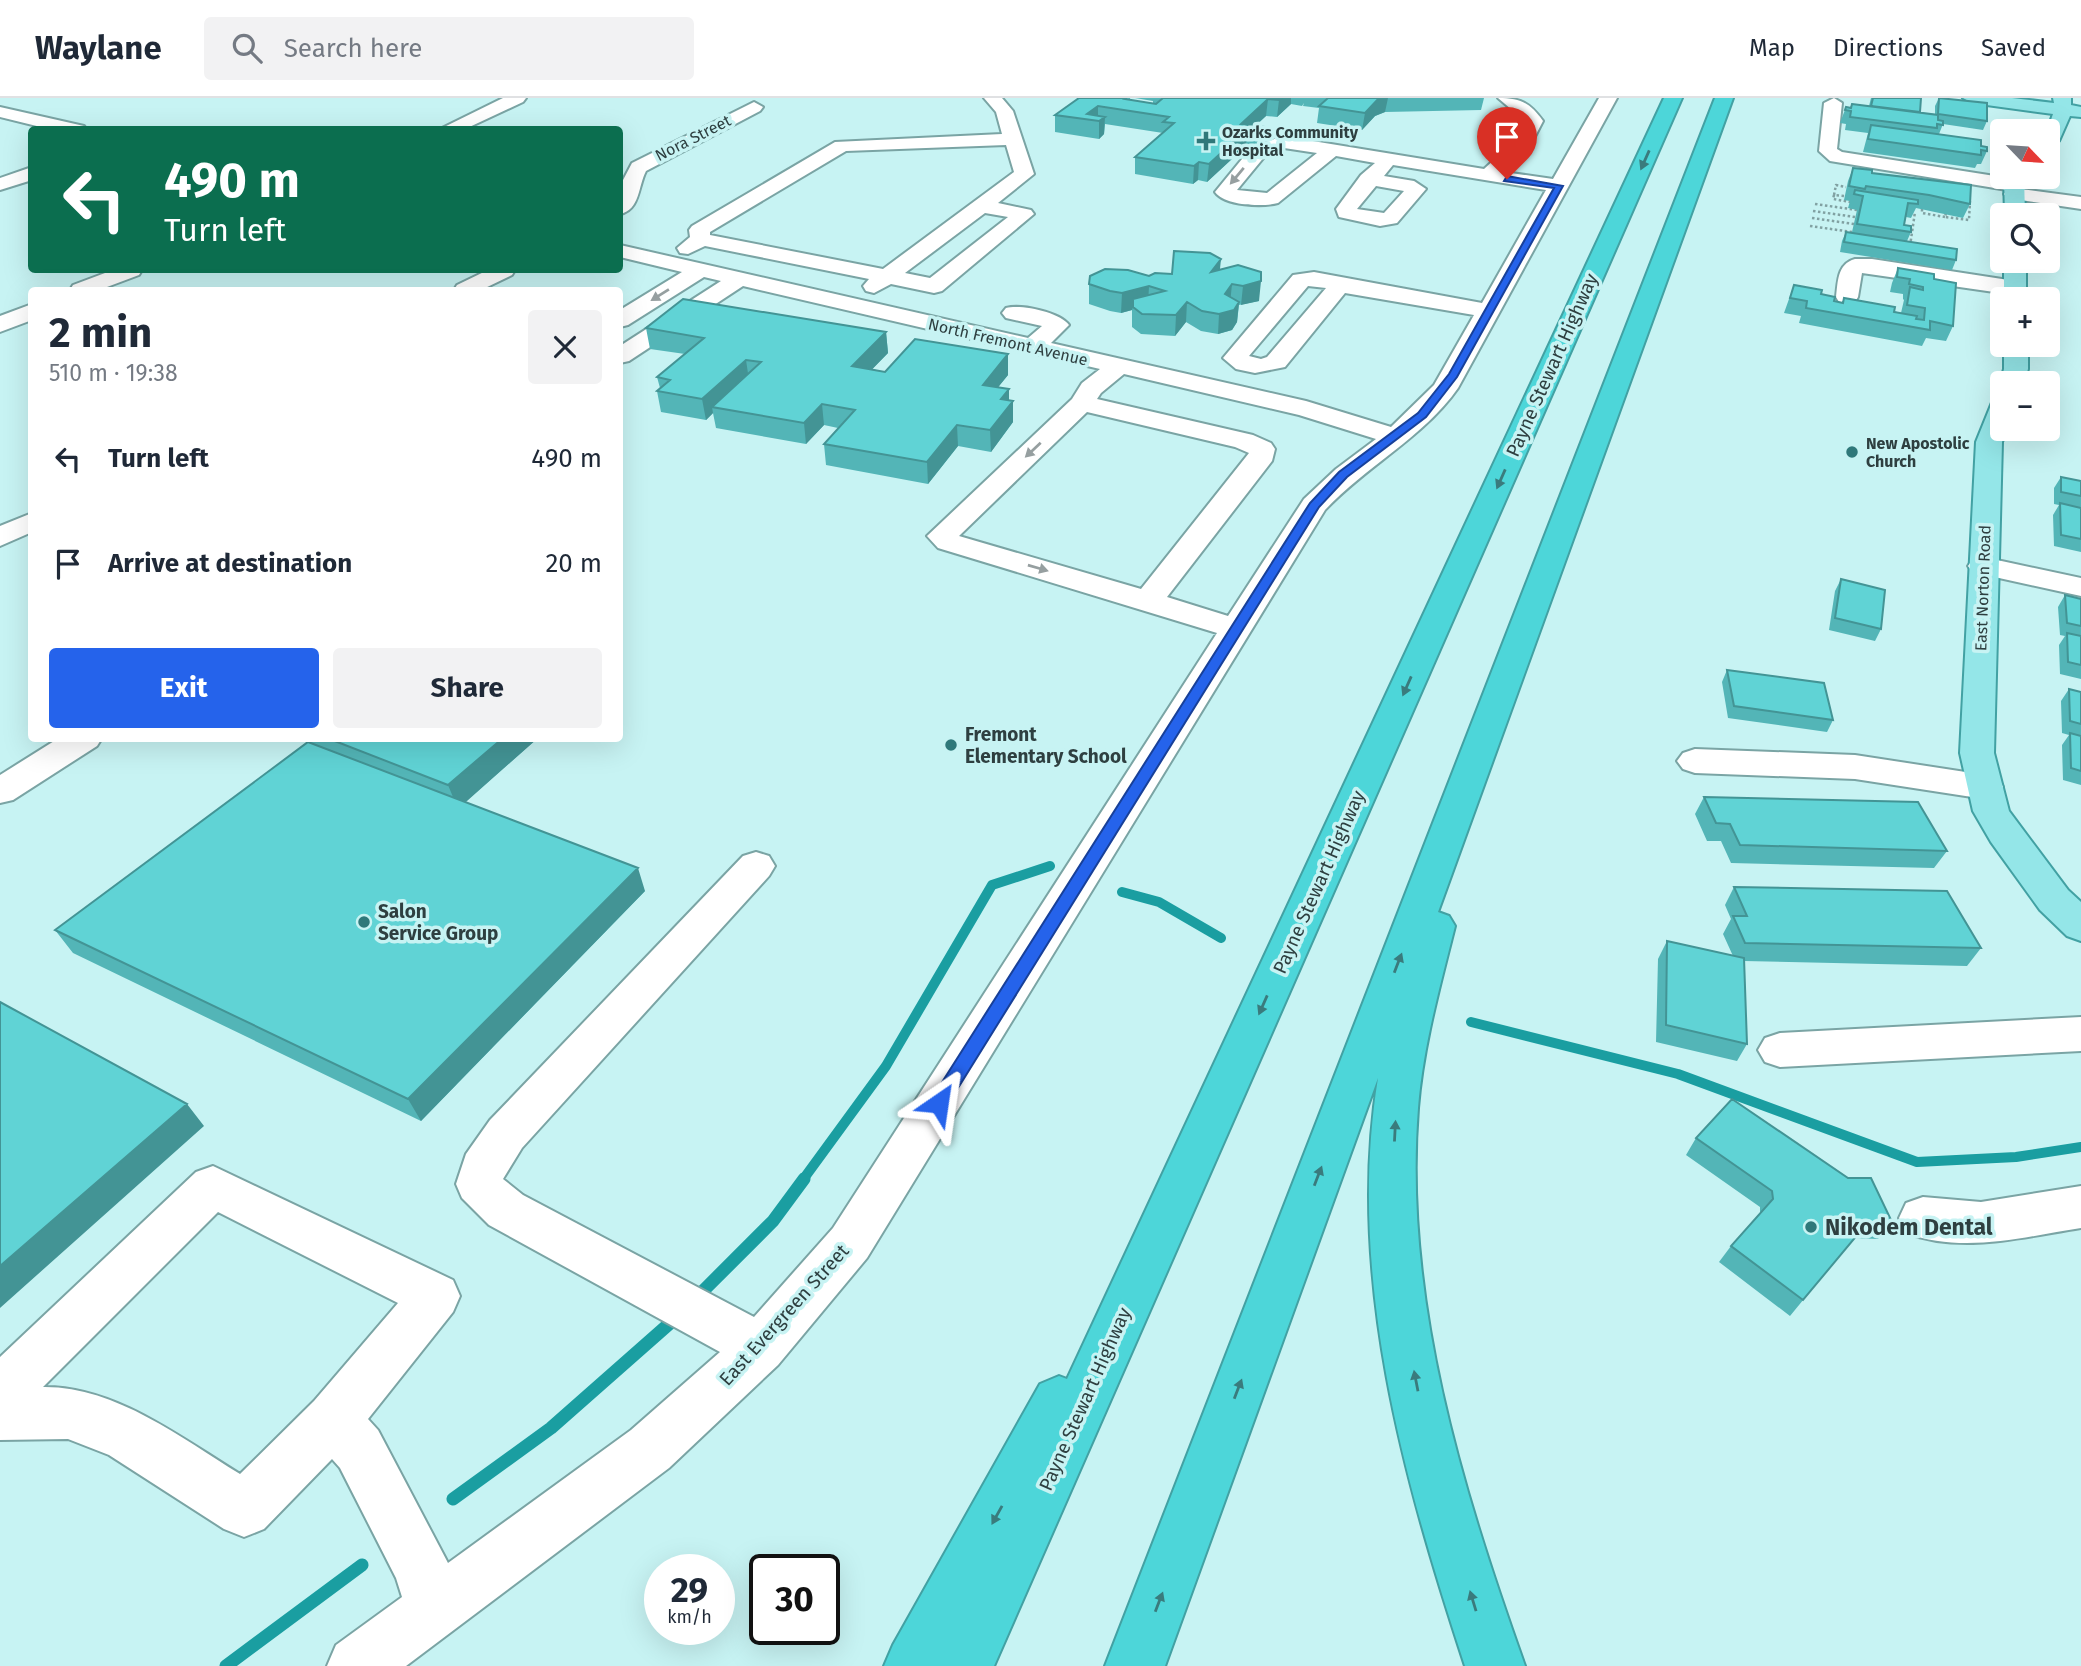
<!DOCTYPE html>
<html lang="en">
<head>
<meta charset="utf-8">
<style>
	:root { --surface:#fff; --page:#f2f2f3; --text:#1f2937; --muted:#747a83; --line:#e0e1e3; --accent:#2563eb }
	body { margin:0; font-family:"Fira Sans",sans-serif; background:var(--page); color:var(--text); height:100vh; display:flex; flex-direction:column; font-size:26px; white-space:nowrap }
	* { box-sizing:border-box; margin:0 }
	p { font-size:23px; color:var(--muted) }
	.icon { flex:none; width:38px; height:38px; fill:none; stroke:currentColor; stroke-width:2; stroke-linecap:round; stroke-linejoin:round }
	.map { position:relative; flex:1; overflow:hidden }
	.sheet { position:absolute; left:28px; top:189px; width:595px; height:455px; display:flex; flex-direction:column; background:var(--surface); border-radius:7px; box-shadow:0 7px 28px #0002 }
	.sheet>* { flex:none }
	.banner { position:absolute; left:28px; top:28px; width:595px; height:147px; border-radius:7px; box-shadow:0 7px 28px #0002; background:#0b6e4f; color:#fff; overflow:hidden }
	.needle { width:46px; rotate:115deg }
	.controls { position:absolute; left:1990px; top:21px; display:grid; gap:14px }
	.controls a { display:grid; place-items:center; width:70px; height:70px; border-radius:7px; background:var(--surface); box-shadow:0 7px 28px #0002; font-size:35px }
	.speed { position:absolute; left:644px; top:1456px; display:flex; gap:14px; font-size:35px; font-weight:700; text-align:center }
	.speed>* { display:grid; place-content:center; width:91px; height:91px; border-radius:50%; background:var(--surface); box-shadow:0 7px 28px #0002; line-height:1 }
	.speed small { font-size:18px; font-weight:400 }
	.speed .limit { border:4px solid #111; border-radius:10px; background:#fff; color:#111 }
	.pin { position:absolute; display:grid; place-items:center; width:60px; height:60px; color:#fff; margin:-72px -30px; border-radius:50% 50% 50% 0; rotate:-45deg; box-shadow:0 0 7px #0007 }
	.pin .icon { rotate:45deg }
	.me { position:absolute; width:77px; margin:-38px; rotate:32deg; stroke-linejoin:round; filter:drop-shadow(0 0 5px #0008) }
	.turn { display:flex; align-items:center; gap:24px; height:147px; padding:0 21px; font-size:32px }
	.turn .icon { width:91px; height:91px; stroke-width:2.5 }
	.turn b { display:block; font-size:49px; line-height:60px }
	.round { display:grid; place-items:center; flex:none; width:74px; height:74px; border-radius:7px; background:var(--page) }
	.overview { display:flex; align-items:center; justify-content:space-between; height:119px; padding:0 21px }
	h1 { font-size:42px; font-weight:700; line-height:52px }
	.primary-button { display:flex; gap:14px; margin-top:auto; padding:14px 21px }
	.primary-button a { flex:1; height:80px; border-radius:7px; background:var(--accent); color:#fff; font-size:28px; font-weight:700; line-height:80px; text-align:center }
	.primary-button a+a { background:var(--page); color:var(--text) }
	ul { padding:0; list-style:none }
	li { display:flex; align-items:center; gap:21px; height:105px; padding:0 21px }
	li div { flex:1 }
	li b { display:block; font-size:26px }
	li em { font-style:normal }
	header { display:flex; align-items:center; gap:42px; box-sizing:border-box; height:98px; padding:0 35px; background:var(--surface); border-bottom:2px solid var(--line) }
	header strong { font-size:33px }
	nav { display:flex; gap:38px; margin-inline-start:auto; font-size:24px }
	.search { width:490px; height:63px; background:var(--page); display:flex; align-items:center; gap:18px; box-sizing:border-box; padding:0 24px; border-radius:7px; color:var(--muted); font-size:26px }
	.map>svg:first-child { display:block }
</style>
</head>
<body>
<header>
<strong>Waylane</strong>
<div class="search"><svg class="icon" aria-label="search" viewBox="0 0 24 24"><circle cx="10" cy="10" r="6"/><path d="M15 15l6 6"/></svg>Search here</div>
<nav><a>Map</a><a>Directions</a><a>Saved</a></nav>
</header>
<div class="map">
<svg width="2081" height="1568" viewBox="0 0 2081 1568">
	<rect width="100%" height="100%" fill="#c7f3f3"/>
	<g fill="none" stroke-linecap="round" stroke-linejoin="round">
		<!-- stream-far1 -->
		<path stroke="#1a9ea1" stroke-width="10" d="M1122 794 1159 804 1221 840
			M1471 924 1678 976 1917 1064 2016 1059 2081 1049
			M802 1083 886 968 992 787 1050 768"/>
		<!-- stream -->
		<path stroke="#1a9ea1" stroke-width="13" d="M696 1200 773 1123 804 1081
			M453 1401 551 1330 678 1218
			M226 1568 362 1467"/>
		<!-- minor casing -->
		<g stroke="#7aa4a4" stroke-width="4">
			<path id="minor" d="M503 0H526L523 4 463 32H438Z
				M984 0H1002L1013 13 1034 76 998 105 1031 112 1034 116 942 193 934 195 891 186 874 195 866 193 863 188 869 181 705 148 688 156 680 155 677 150 690 139 689 132 692 128 835 44 1002 36 996 14ZM1006 47 1014 74 883 171 710 137V134L846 53ZM985 115 1008 119 930 180 905 175Z
				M1498 0C1521 0 1530 5 1543 23L1529 50 1504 74 1553 81 1599 0H1617L1458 290C1423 340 1366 368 1325 412L867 1160 778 1267 669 1370 406 1568H327L336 1547 402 1499 396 1480 340 1370 332 1361 264 1431 244 1439 224 1431 109 1357 68 1341 0 1342V1259L196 1074 213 1068 453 1182 460 1198 453 1214 368 1321 378 1332 448 1465 631 1332 720 1254 489 1127 462 1100 456 1086 466 1056 490 1022 743 758 756 754 769 758 775 768 769 778 522 1050 503 1081 523 1097 754 1219 833 1130 1217 535 938 450 927 438 1072 301 1082 285 1100 271 743 188 629 263 620 265V248L721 183 704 179 628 227 620 229V212L682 174 620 159V147L1028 240 1042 228 1006 220 1002 215 1006 210C1021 206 1060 214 1069 227L1051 245 1306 303 1391 329 1434 287 1474 217 1345 195 1285 269 1255 275 1236 271 1223 260 1293 177 1314 174 1482 205 1546 92 1393 67 1384 78 1414 83 1426 91 1397 125 1380 128 1339 119 1336 111 1361 77 1375 65 1336 58 1278 105C1262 109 1225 108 1215 94L1251 50 1282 38 1484 71 1516 42 1525 23ZM1284 50 1317 55 1267 95 1237 92 1265 58ZM1376 88 1404 93 1384 115 1357 111ZM1308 188 1326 190 1267 259 1261 261 1249 258ZM1124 276 1299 317 1376 341 1336 371 1304 401 1228 518 1167 499 1272 363 1275 351 1271 345 1253 337 1097 301 1101 295ZM1087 314 1235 349 1249 355 1141 491 959 438ZM218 1114 398 1205 314 1303 240 1376C181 1340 115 1288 43 1289Z
				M1834 0 1842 5 1837 51 1842 54 2014 81 2021 83 2024 87 2021 91 2081 99V111L2007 100 2004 96 2007 92 1830 63 1819 53 1824 5Z
				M754 4 763 9 760 13 646 73C638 88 640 112 620 116L622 84 632 65Z
				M0 9 84 28 87 32H53L0 19Z
				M32 69V82L0 92V80Z
				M1855 161H1872L2015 183 2023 185 2026 190 2023 195 2015 197 1862 175 1858 199 1855 204H1839L1836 199C1838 184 1837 166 1855 161Z
				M113 172H142L139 177 99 192H70L73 187Z
				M488 172H515L512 177 481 192H454L457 187Z
				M32 206V222L0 234V218Z
				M32 415V434L0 448V428Z
				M1983 459 2081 480V498L1972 474 1968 468 1972 462Z
				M59 640H102L97 648 13 702 0 705V677Z
				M1695 651 1855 657 1985 677 1998 680 2003 689 1998 698 1985 701 1855 681 1695 675 1683 671 1677 663 1683 655Z
				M2081 919V953L1780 969 1765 964 1758 952 1765 940 1780 935Z
				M2081 1088V1130C2023 1139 1963 1156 1906 1135L1899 1120 1906 1105 1923 1099 1981 1104Z"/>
		</g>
		<!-- major casing -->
		<g stroke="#42a1a3" stroke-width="4">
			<path id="major" d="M1963 0H2012L2054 5 2053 0H2071V7L2081 9V19L2070 18 2059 43 2048 48 2047 33 2053 16 1972 5Z
				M2004 79H2024L2025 117H2005Z
				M2004 163H2026V201H2004Z
				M2004 247H2028V271L2024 285H2002V289L2000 285 2004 271Z
				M2002 299V331H2007L2002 344 1994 655 2009 713 2068 792 2081 804V843L2067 838 2040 812 1991 744 1973 713 1960 655 1976 344 1993 302Z"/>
		</g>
		<!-- highway casing -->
		<g stroke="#42a1a3" stroke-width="4">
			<path id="highway" d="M1664 0H1682L994 1568H884L893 1547 1040 1286 1059 1278 1067 1281Z
				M1715 0H1733L1438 814 1449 818 1455 828C1440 888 1423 948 1418 1010 1403 1200 1462 1391 1525 1568H1465C1404 1382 1346 1178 1378 980L1165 1568H1105Z"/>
		</g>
		<!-- path -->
		<path stroke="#81a1a2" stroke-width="2.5" stroke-dasharray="2.5 2.5" stroke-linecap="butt" d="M1834 97 1836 87 1846 89
			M1844 98 1834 97 1833 101 1856 105
			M1815 106 1857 112
			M1922 111V115L1945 119
			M1813 113 1855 119
			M1946 115 1945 119 1969 122 1970 102
			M1812 120 1854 126
			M1810 128 1852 134
			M1910 148 1915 114"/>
		<!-- minor -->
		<use href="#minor" fill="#fff" fill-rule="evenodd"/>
		<!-- major -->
		<use href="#major" fill="#94e6e8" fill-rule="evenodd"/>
		<!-- highway -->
		<use href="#highway" fill="#4dd6d9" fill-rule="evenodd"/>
	</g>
	<!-- wall -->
	<path fill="#53b5b7" d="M1079 0H1130V2L1153 5V3L1135 0H1484L1481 12 1385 14 1375 18 1362 32 1317 25 1319 10 1303 8 1304 5 1302 8 1291 6 1277 19 1266 18 1255 28 1265 29 1263 46 1259 50 1246 48 1207 84 1198 82 1193 86 1135 76V59L1163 35 1105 26 1104 36 1099 41 1055 34V17Z
		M1871 0H1921L1920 15 1935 16V8L1939 0 1987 23 1983 32 1943 26 1939 36 1981 48 1987 53 1981 66H1977L1975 70 1863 54 1868 35 1845 32 1846 26 1840 25 1846 9 1851 10 1852 6 1869 8Z
		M1853 70 1970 106 1963 120 1916 110 1911 120 1906 119 1904 127 1911 134 1907 143 1956 162 1952 172 1840 154 1842 143 1846 134H1852L1857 112 1848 110 1850 103 1844 102 1848 83Z
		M1238 167 1259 203 1239 207 1237 224 1232 232 1218 236 1201 233 1186 224 1175 238 1141 236 1132 229V212L1121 215 1110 213 1089 206V186L1172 176 1220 172Z
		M1898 170 1934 181 1953 228 1946 243 1926 240 1922 248 1799 225 1801 218 1784 215 1794 187 1821 196 1834 203 1842 205 1844 200 1901 215 1904 202 1903 201V196L1890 194 1892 185Z
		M646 230 886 234 888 255 872 271 885 274 1008 277 998 289 1009 291V302L1013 303V324L991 354 958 348 928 386 826 367 824 346 838 330 824 327 806 346 716 330 713 315 706 322 661 314 657 293 660 290 657 279 685 256 650 251Z
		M2061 379 2081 383V454L2054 448 2053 417 2059 407 2054 406V390Z
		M1841 481 1881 531 1875 543 1829 532 1835 493Z
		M2065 497 2081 501V581L2060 576 2059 547 2065 538 2060 537 2058 509Z
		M1727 572 1833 622 1827 634 1728 620 1722 584Z
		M2069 591 2081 594V687L2063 682 2062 647 2069 637 2062 635 2061 603Z
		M307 640H538L465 704 645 793 421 1023 73 855 55 832 309 645Z
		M1704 699 1947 753 1934 770 1731 765 1721 743H1707L1695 716Z
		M1734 789 1981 850 1967 868 1744 863 1747 946 1737 963 1656 944 1658 861 1667 843 1733 858 1723 836 1731 821 1725 807Z
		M1696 1040 1892 1124 1878 1141 1854 1140 1790 1218 1719 1164 1731 1148 1760 1115V1109L1686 1057Z"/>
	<!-- shaded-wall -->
	<path fill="#439495" d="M1281 0H1291V6L1277 19 1279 2Z
		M1381 0H1388L1385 14 1375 18 1362 32 1365 15 1378 1Z
		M1268 1 1266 18 1252 31H1247L1246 48 1207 84 1209 66 1241 26Z
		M1098 8V23L1087 16Z
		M1105 19 1104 36 1099 41V23Z
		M1265 29 1263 46 1259 50 1261 33Z
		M1199 64 1198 82 1193 86 1194 68Z
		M1221 161 1219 181 1211 174Z
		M1261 183 1259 203 1241 207 1243 188Z
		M1232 186 1230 206 1239 204 1237 224 1232 232 1218 236 1219 216 1225 196Z
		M1149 188 1148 208 1133 209 1132 212 1121 215 1122 195Z
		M1187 204 1186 224 1175 238 1176 217Z
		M886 234 888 255 855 289 852 268Z
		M1008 256V277L983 308V287Z
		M746 262 749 282 712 309 713 315 706 322 702 301Z
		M1009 291V308L1013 303V324L991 354 990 332 1001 301Z
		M822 306 824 327 806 346 804 325Z
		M957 327 958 348 928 386 927 364Z
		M503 640H538L458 711 448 687Z
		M638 770 645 793 421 1023 408 1001Z
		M187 1006 204 1028 0 1210V1168Z"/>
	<!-- building -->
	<path fill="#60d3d5" stroke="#439495" stroke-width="2" d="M1079 0H1127L1125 1 1156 6 1163 0H1281L1279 2 1268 1 1241 26 1265 29 1261 33 1247 31 1209 66 1199 64 1194 68 1135 59 1174 25 1163 24 1169 19 1098 8 1087 16 1105 19 1099 23 1055 17Z
		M1328 0H1381L1378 1 1365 15 1319 8Z
		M1873 0H1921L1920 14 1871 8Z
		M1939 0 1987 5V23L1938 16Z
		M1852 6 1938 17V22L1943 23V27L1937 26V30L1850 19 1851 13 1845 12 1846 9 1851 10Z
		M1871 27 1981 42V48L1987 49V53L1981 52V57L1868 41Z
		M1853 70 1872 72V75L1971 87 1970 106 1929 97 1866 88 1865 91 1849 88Z
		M1855 92 1918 102V106L1908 105 1904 127 1911 128V134L1857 126 1863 98 1854 96Z
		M1846 134 1957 151 1956 162 1844 144Z
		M1174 153 1210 155 1221 161 1211 174 1238 167 1261 174V183L1243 188 1232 186 1225 196 1239 204 1234 212 1219 216 1202 213 1187 204 1176 217 1142 216 1133 209V201L1165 193 1149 188 1122 195 1110 193 1089 186 1090 178 1105 171 1128 172 1149 178 1155 175 1172 176Z
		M1898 170 1934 176V181L1956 185 1953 228 1930 223V232L1806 210 1807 203 1790 200 1794 187 1822 192 1821 196 1835 199 1834 203 1843 205 1844 200 1895 209 1894 214 1917 218 1916 221 1924 222 1925 210 1907 207 1910 189 1923 192V189L1909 186 1910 181 1897 179Z
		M683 201 886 234 852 268 885 274 915 241 1008 256 983 287 1009 291 1001 301 1013 303 990 332 957 327 927 364 824 346 855 312 822 306 804 325 712 309 761 264 746 262 702 301 657 293 670 282 657 279 704 240 646 230Z
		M2061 379 2081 383V398L2061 394Z
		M2060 405 2081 410V441L2061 437Z
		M1841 481 1885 492 1881 531 1835 520Z
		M2065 497 2081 501V528L2067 525Z
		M2067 535 2081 538V567L2068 564Z
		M1727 572 1824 585 1833 622 1734 608Z
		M2069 591 2081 594V626L2070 623Z
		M2070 635 2081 638V673L2071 670Z
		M327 640H503L448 687Z
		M308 644 638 770 408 1001 55 832Z
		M1704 699 1918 704 1947 753 1740 747 1730 726 1716 725Z
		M1734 789 1947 793 1981 850 1745 845 1733 818H1747Z
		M1667 843 1744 860 1747 946 1666 927Z
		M0 904 187 1006 0 1168Z
		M1732 1001 1848 1080H1871L1892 1124H1868L1803 1202 1731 1148 1773 1101 1772 1093 1696 1040Z"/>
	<!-- one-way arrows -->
	<defs><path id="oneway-solid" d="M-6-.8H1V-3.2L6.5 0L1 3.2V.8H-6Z" transform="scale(1.75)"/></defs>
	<g fill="#3a7b7d">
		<use href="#oneway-solid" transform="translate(1645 62) rotate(114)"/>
		<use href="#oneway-solid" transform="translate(1501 381) rotate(114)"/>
		<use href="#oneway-solid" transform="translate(1407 588) rotate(114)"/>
		<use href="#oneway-solid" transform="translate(1398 865) rotate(-69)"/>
		<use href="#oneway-solid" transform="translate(1263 907) rotate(114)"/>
		<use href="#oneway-solid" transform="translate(1395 1033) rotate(-87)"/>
		<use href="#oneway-solid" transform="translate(1318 1078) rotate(-69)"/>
		<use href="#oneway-solid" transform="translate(1416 1283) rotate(-101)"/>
		<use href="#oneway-solid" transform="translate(1238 1291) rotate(-69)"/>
		<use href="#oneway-solid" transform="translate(997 1417) rotate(119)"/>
		<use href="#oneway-solid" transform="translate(1473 1503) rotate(-107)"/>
		<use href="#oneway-solid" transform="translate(1159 1504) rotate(-69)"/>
	</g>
	<g fill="#969fa0">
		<use href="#oneway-solid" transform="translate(1237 78) rotate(130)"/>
		<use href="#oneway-solid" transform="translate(660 197) rotate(148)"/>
		<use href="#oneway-solid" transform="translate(1033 352) rotate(137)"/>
		<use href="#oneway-solid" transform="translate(1038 470) rotate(16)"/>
	</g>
	<!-- route -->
	<path fill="#2563eb" stroke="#184099" stroke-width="2" d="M1507 78 1563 88 1457 279 1426 319 1347 379 1319 409 945 1011 939 1013 932 1011 929 1005 932 1000 1310 405 1339 374 1418 315 1449 276 1554 90 1504 83Z"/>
	<!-- markers -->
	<g fill="#2f787a" stroke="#c7f3f3" stroke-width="2.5">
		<path d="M1202.5 32.5h7v7h7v7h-7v7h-7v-7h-7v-7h7z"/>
		<circle cx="1852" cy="354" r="7"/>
		<circle cx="951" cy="647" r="7"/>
		<circle cx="364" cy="824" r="7"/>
		<circle cx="1811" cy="1129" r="7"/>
	</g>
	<g text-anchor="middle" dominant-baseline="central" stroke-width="7" stroke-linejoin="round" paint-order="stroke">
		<!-- far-poi labels -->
		<g font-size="16" font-weight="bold" fill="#2e3f40" stroke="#c7f3f3" text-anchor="start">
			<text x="1222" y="34">Ozarks Community<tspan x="1222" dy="18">Hospital</tspan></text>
			<text x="1866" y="345">New Apostolic<tspan x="1866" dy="18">Church</tspan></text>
		</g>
		<!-- far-street labels -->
		<g font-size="16" fill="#2e3f40" stroke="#c7f3f3">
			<text transform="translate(693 40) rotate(-27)">Nora Street</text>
			<text transform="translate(1008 244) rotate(13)">North Fremont Avenue</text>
			<text transform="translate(1983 490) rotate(-88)">East Norton Road</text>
		</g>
		<!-- street labels -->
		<g font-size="19" fill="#2e3f40" stroke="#c7f3f3">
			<text transform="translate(1552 267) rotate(-66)">Payne Stewart Highway</text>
			<text transform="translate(1319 784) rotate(-66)">Payne Stewart Highway</text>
			<text transform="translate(784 1217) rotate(-48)">East Evergreen Street</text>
			<text transform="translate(1085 1301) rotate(-66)">Payne Stewart Highway</text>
		</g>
		<!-- poi labels -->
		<g font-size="19" font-weight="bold" fill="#2e3f40" stroke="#c7f3f3" text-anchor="start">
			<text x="965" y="636">Fremont<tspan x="965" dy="22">Elementary School</tspan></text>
			<text x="378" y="813">Salon<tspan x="378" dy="22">Service Group</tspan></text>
		</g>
		<!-- near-poi labels -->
		<g font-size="23" font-weight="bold" fill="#2e3f40" stroke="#c7f3f3" text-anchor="start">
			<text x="1825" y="1129">Nikodem Dental</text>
		</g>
	</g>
</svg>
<div class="controls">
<a><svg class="needle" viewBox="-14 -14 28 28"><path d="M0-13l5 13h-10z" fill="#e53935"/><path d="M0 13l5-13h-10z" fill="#747a83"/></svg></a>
<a><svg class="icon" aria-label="search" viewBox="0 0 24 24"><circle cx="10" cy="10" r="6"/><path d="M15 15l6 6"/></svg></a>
<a>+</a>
<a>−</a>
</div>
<div class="speed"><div>29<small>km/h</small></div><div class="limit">30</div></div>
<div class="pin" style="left:1507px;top:81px;background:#d93025"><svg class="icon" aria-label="arrive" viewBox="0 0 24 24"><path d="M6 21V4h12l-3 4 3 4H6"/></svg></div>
<svg class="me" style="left:939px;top:1005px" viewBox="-20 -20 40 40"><path d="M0-17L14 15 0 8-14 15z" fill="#2563eb" stroke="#fff" stroke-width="4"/></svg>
<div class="banner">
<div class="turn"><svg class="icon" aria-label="left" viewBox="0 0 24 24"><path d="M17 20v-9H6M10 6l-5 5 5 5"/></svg><div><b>490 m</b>Turn left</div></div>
</div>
<section class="sheet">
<div class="overview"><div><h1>2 min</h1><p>510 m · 19:38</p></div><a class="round"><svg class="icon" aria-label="close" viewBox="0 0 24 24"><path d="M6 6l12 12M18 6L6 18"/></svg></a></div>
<ul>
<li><svg class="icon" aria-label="left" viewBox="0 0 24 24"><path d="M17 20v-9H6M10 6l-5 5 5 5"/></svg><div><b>Turn left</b></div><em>490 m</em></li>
<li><svg class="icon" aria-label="arrive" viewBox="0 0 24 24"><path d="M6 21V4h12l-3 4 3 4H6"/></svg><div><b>Arrive at destination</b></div><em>20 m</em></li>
</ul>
<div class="primary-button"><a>Exit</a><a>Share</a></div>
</section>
</div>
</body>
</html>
